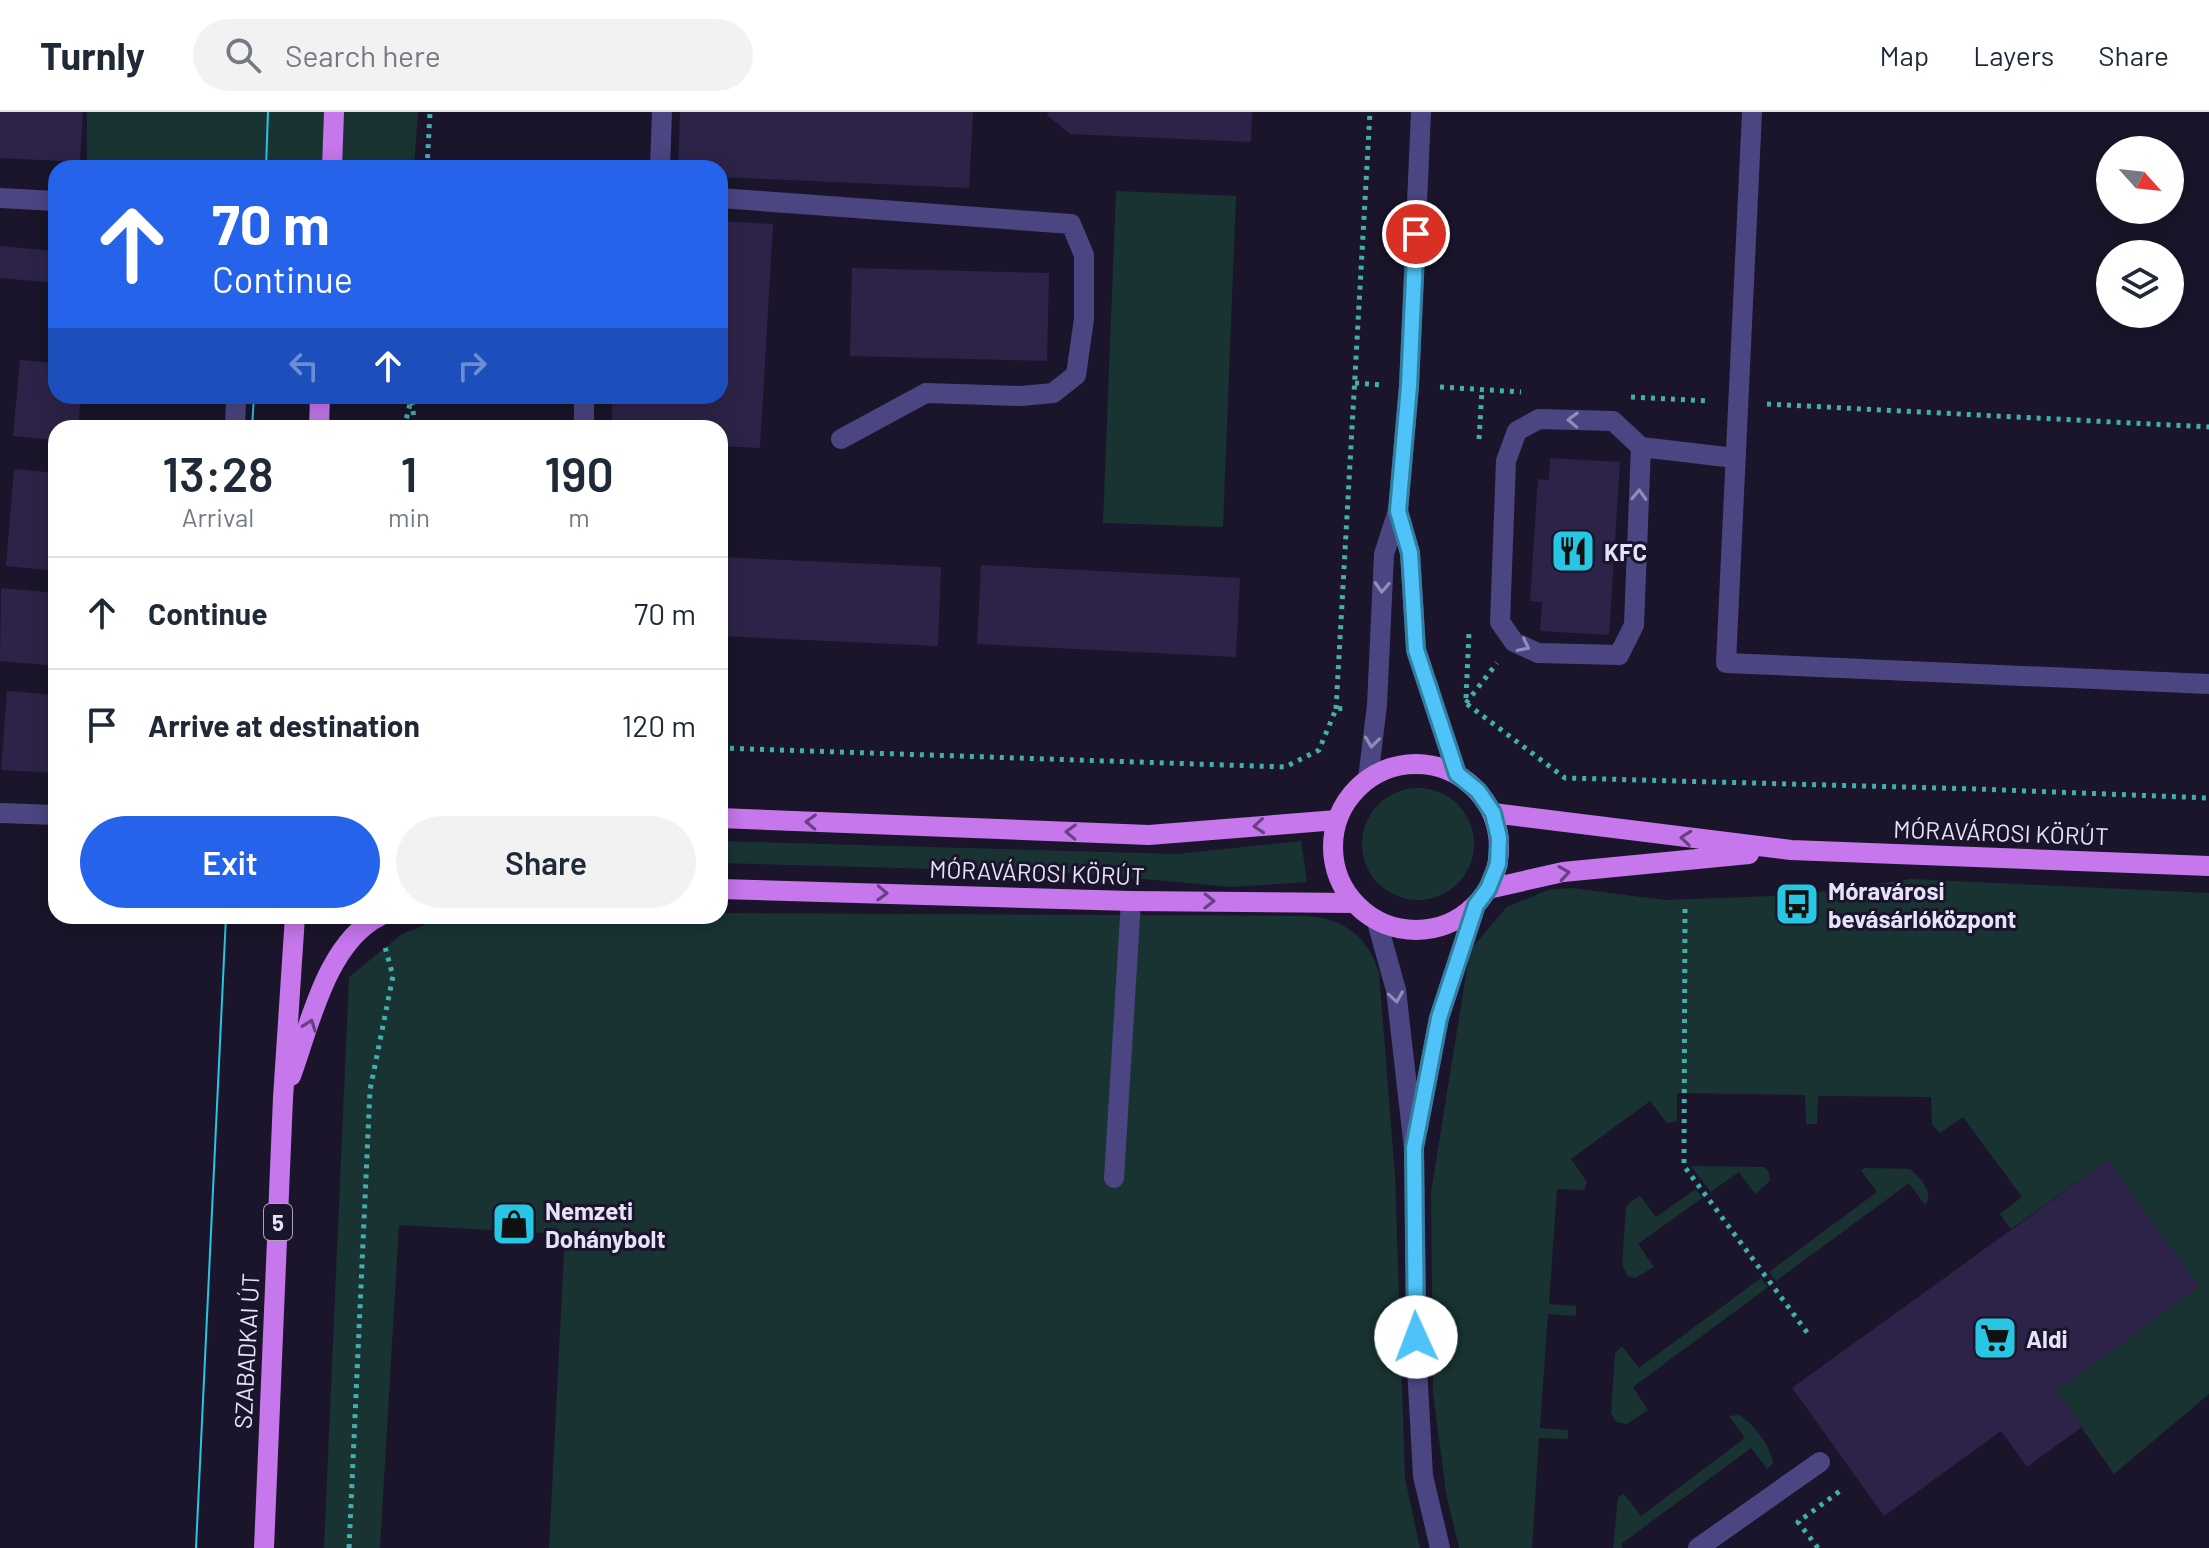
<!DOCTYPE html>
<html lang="en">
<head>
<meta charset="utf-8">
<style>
	:root { --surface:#fff; --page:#f2f2f3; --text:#1f2937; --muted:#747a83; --line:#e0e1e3; --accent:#2563eb }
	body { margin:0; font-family:Barlow,sans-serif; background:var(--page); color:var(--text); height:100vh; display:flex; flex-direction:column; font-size:30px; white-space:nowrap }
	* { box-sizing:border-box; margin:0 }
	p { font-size:26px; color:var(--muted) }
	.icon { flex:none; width:44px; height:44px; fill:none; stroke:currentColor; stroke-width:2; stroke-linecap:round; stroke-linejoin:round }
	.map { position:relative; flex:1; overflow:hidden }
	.drawer { position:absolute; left:48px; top:308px; width:680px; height:504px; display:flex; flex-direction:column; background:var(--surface); border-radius:24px; box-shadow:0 4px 20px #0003 }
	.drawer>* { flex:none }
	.banner { position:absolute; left:48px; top:48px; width:680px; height:244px; border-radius:24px; box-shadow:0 4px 20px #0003; background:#2563eb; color:#fff; overflow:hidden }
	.needle { width:52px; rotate:117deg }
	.tools { position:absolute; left:2096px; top:24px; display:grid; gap:16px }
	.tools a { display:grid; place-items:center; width:88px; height:88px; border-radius:50%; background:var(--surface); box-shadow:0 4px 20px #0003; font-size:40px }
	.pin { position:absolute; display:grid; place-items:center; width:68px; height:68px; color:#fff; margin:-34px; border:4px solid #fff; border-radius:50%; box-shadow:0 2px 8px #0007 }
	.me { position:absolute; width:88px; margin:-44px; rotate:358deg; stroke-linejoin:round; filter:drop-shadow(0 0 6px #0008) }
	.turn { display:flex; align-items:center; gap:28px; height:168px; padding:0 32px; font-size:36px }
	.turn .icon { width:104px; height:104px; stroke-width:2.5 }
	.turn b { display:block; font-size:56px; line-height:68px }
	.lanes { display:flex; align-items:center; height:76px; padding:0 32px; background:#0003; justify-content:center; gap:40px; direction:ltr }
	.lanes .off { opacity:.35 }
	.eta { display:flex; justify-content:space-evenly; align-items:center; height:136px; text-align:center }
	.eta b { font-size:48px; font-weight:600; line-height:56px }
	.button { display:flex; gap:16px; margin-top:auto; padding:16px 32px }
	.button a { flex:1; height:92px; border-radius:48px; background:var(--accent); color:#fff; font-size:32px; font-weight:600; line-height:92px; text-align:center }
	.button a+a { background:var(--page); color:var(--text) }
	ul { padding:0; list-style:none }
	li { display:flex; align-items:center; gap:24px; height:112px; padding:0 32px; border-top:2px solid var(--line) }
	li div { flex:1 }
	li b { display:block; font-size:30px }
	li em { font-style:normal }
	header { display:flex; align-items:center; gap:48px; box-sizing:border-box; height:112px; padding:0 40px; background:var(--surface); border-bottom:2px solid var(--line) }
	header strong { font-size:38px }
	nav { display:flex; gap:44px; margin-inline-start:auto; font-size:28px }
	.search { width:560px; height:72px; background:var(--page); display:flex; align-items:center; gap:20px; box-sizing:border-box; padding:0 28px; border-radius:44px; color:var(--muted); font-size:30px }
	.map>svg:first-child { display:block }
</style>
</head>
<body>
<header>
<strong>Turnly</strong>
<div class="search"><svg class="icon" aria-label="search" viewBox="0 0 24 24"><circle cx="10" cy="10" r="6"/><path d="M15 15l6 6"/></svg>Search here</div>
<nav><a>Map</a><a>Layers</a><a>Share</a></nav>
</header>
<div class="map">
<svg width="2209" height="1436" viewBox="0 0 2209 1436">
	<rect width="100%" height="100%" fill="#1a152a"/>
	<!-- green -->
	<path fill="#193333" d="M87 0H418L414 56H87Z
		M1116 79 1236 84 1223 415 1103 411Z
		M1362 732a56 56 0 1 1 112 0a56 56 0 1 1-112 0Z
		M720 729 1177 742 1301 729 1307 770 1233 775 1076 761 720 751Z
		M1911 767 2209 781V1282L2114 1362 2056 1279 2108 1048 2011 1117 2000 1102 2022 1085 1963 1005 1940 1021 1932 1013 1931 985 1818 984 1817 1012H1806L1805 983 1677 981V1009L1667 1011 1650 989 1571 1047 1587 1070 1584 1078 1557 1077 1549 1192 1576 1194V1204L1548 1202 1540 1316 1568 1318V1327L1539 1326 1532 1436H1459L1446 1381 1433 1280 1431 1080 1470 838 1507 795 1548 778 1571 776 1665 788 1799 783Z
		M720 801 1305 804C1343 806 1368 824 1379 861L1395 1064 1405 1366 1420 1436H549L565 1122 399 1113 380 1436H324L349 865 402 822 446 804H720Z
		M1691 1054 1764 1055 1768 1058 1770 1069 1755 1082 1739 1060 1711 1080Z
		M1865 1056 1910 1057C1920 1065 1935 1081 1925 1093L1909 1071 1776 1169 1769 1160 1877 1080 1861 1058Z
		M1696 1077 1702 1086 1638 1132 1654 1155 1635 1166 1628 1164 1622 1153 1626 1096 1630 1090 1640 1084 1656 1105Z
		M1761 1166 1768 1175 1633 1275 1648 1298 1627 1312 1616 1310 1611 1301 1615 1241 1622 1234 1639 1256Z
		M1738 1303C1752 1309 1772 1336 1773 1351L1767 1357 1751 1336 1621 1432 1623 1436H1613L1618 1385 1624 1382 1641 1404 1745 1326 1729 1304Z"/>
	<!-- building -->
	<path fill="#2d2348" d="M0 0H83L80 50 0 46Z
		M680 0H973L969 76 720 65V56H678Z
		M1048 0H1252L1251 30 1070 22 1047 3Z
		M720 109 773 112 760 336 720 334V316H611L613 284H720Z
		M0 134 56 139V171L0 166Z
		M852 156 1049 161 1047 249 850 244Z
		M20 248 56 251V284H81L78 316H56V328L13 324Z
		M1550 346 1620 350 1609 523 1540 519 1542 490 1530 489 1538 367 1549 368Z
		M14 357 56 361V459L6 454Z
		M720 445 941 455 938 534 720 524Z
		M981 453 1240 466 1236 545 977 532Z
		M1 476 56 481V554L0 549Z
		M7 579 56 583V661L1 658Z
		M2108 1048 2199 1175 2056 1279 2083 1314 2027 1355 2001 1319 1884 1404 1792 1276Z"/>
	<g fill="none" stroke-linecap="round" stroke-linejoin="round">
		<!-- path -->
		<path stroke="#42afad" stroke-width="5" stroke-dasharray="4 6" stroke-linecap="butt" d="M427 56 430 0
			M1355 271 1382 273
			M1440 275 1521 280
			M1631 285 1709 289
			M412 289 415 316
			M1767 292 2209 315
			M404 316 412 284
			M1479 327 1482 278
			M1466 586 1469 520
			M1466 591 1497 551
			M1467 592 1565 666 1977 677 2209 686
			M1336 597 1370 0
			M720 636 1285 655 1319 638 1336 597 1346 596
			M1685 797 1684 1054 1809 1223
			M349 1436 370 978 393 864 385 835
			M1818 1436 1798 1410 1840 1379"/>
		<!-- minor -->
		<path stroke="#4b4682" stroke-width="20" d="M1752 0 1726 551 2209 572
			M660 56 662 0
			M0 86 56 89
			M720 86 1071 112 1084 143V207L1076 263 1053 281 1021 284 926 281 841 327
			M235 316 236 284
			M584 316V284
			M1641 335 1634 513 1619 543 1538 541 1514 530 1500 510 1506 349 1517 319 1539 307 1613 309 1641 335 1735 346
			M1398 399 1410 441 1416 538 1457 662
			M1368 667 1377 593 1384 442 1398 399 1409 274 1421 0
			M0 701 56 703
			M1377 810 1396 878 1414 1036 1417 1255 1423 1364 1440 1436
			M1418 1016 1439 906 1476 793
			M1114 1066 1131 789
			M1698 1436 1820 1350"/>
		<!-- major -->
		<path stroke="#c677ec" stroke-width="20" d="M332 56 334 0
			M319 316 320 284
			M1333 735a83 83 0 1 1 166 0a83 83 0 1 1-166 0Z
			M1493 701 1791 738 2209 754
			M720 706 1149 723 1337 708
			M720 777 1131 789 1353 791
			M1488 777 1563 760 1749 742
			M291 964C310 912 327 830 380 804
			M264 1436 283 986 295 804"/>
		<!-- tram -->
		<path stroke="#27c6e2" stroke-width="2" d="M266 56 268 0
			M252 316 254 284
			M196 1436 226 804"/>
	</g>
	<!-- one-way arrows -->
	<defs><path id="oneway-chevron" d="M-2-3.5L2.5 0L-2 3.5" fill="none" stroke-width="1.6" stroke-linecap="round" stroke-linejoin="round" transform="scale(2)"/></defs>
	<g stroke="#918cb8">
		<use href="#oneway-chevron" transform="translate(1573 308) rotate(-178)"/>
		<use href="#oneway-chevron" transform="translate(1639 383) rotate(-88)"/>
		<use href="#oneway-chevron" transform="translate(1382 475) rotate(93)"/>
		<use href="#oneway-chevron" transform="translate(1524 534) rotate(27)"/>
		<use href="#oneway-chevron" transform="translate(1372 630) rotate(97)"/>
		<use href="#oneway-chevron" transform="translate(1396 885) rotate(81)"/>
	</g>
	<g stroke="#674181">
		<use href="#oneway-chevron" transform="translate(811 710) rotate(-178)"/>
		<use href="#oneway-chevron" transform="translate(1259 714) rotate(175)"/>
		<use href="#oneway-chevron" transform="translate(1071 720) rotate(-178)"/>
		<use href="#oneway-chevron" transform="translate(1686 726) rotate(-174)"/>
		<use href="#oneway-chevron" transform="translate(1564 761) rotate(-9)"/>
		<use href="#oneway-chevron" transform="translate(882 781) rotate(2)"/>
		<use href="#oneway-chevron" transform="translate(1209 789) rotate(1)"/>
		<use href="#oneway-chevron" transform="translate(310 913) rotate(-70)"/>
	</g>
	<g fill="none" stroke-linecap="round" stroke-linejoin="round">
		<!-- route casing -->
		<g stroke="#337fa1" stroke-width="20">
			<path id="route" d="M1416 122 1409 274 1398 399 1410 441 1416 538 1457 662 1478 679 1493 701 1499 726 1498 752 1488 777 1476 793 1439 906 1414 1036 1416 1225"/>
		</g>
		<!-- route -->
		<use href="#route" stroke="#4fc3f7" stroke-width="14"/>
	</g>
	<!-- icons -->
	<defs>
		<g id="restaurant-square" transform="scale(2.3)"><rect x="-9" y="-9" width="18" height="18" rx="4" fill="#27c6e2" stroke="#1a152a"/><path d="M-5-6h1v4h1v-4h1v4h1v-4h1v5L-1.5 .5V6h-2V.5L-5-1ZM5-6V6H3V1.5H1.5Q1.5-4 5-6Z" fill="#111"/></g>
		<g id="bus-square" transform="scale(2.3)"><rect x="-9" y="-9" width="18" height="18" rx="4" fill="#27c6e2" stroke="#1a152a"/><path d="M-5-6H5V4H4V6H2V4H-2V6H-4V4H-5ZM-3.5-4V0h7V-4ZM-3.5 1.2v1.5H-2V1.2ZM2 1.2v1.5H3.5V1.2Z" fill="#111"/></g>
		<g id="shop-square" transform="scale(2.3)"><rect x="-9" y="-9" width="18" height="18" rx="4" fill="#27c6e2" stroke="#1a152a"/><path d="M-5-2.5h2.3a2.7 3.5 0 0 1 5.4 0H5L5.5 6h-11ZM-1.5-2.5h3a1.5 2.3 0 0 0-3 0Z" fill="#111"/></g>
		<g id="supermarket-square" transform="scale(2.3)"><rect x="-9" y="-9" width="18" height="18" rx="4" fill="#27c6e2" stroke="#1a152a"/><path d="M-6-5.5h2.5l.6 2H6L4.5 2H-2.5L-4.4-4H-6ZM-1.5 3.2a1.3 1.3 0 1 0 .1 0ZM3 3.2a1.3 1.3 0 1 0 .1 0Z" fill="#111"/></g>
	</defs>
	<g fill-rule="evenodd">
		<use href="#restaurant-square" x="1573" y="439"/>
		<use href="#bus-square" x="1797" y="792"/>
		<use href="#shop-square" x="514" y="1112"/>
		<use href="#supermarket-square" x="1995" y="1226"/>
	</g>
	<g text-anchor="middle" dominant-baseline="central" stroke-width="6" stroke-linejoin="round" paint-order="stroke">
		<!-- shield labels -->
		<rect fill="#1a152a" stroke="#a9a4bc" stroke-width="2" x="264" y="1092" width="28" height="36" rx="6"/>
		<g font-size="22" font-weight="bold" fill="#e6e2fb">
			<text x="278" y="1110">5</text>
		</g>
		<!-- poi labels -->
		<g font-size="24" font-weight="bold" fill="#e6e2fb" stroke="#1a152a" text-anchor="start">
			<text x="1604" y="439">KFC</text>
			<text x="1828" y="778">Móravárosi<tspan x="1828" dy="28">bevásárlóközpont</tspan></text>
			<text x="545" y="1098">Nemzeti<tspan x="545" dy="28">Dohánybolt</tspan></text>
			<text x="2026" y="1226">Aldi</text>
		</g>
		<!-- street labels -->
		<g font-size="24" fill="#e6e2fb" stroke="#1a152a">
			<text transform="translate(2001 720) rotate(2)">MÓRAVÁROSI KÖRÚT</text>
			<text transform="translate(1037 760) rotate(2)">MÓRAVÁROSI KÖRÚT</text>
			<text transform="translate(246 1239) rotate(-87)">SZABADKAI ÚT</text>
		</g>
	</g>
</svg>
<div class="tools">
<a><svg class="needle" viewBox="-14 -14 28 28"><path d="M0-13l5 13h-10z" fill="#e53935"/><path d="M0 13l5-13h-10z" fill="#747a83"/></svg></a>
<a><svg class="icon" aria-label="layers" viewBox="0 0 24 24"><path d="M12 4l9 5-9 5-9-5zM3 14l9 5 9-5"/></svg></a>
</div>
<div class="pin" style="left:1416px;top:122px;background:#d93025"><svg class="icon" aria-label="arrive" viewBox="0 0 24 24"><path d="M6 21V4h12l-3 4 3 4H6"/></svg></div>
<svg class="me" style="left:1416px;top:1225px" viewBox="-20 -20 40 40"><circle r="19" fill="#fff"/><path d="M0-13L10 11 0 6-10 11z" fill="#4fc3f7"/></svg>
<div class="banner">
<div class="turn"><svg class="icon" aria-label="ahead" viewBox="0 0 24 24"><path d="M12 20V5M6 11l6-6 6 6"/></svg><div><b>70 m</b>Continue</div></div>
<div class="lanes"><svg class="icon off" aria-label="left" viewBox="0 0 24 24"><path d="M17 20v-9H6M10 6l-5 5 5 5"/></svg><svg class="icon" aria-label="ahead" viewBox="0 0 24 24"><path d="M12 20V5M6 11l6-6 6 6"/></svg><svg class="icon off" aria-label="right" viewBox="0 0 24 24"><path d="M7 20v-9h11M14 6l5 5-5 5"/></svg></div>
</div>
<section class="drawer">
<div class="eta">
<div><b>13:28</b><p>Arrival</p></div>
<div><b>1</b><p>min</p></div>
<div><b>190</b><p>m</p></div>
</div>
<ul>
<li><svg class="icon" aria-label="ahead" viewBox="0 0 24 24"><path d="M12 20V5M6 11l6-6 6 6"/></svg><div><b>Continue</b></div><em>70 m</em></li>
<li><svg class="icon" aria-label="arrive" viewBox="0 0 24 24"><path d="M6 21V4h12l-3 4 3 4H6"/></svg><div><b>Arrive at destination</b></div><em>120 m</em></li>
</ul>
<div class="button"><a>Exit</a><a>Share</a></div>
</section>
</div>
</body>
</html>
